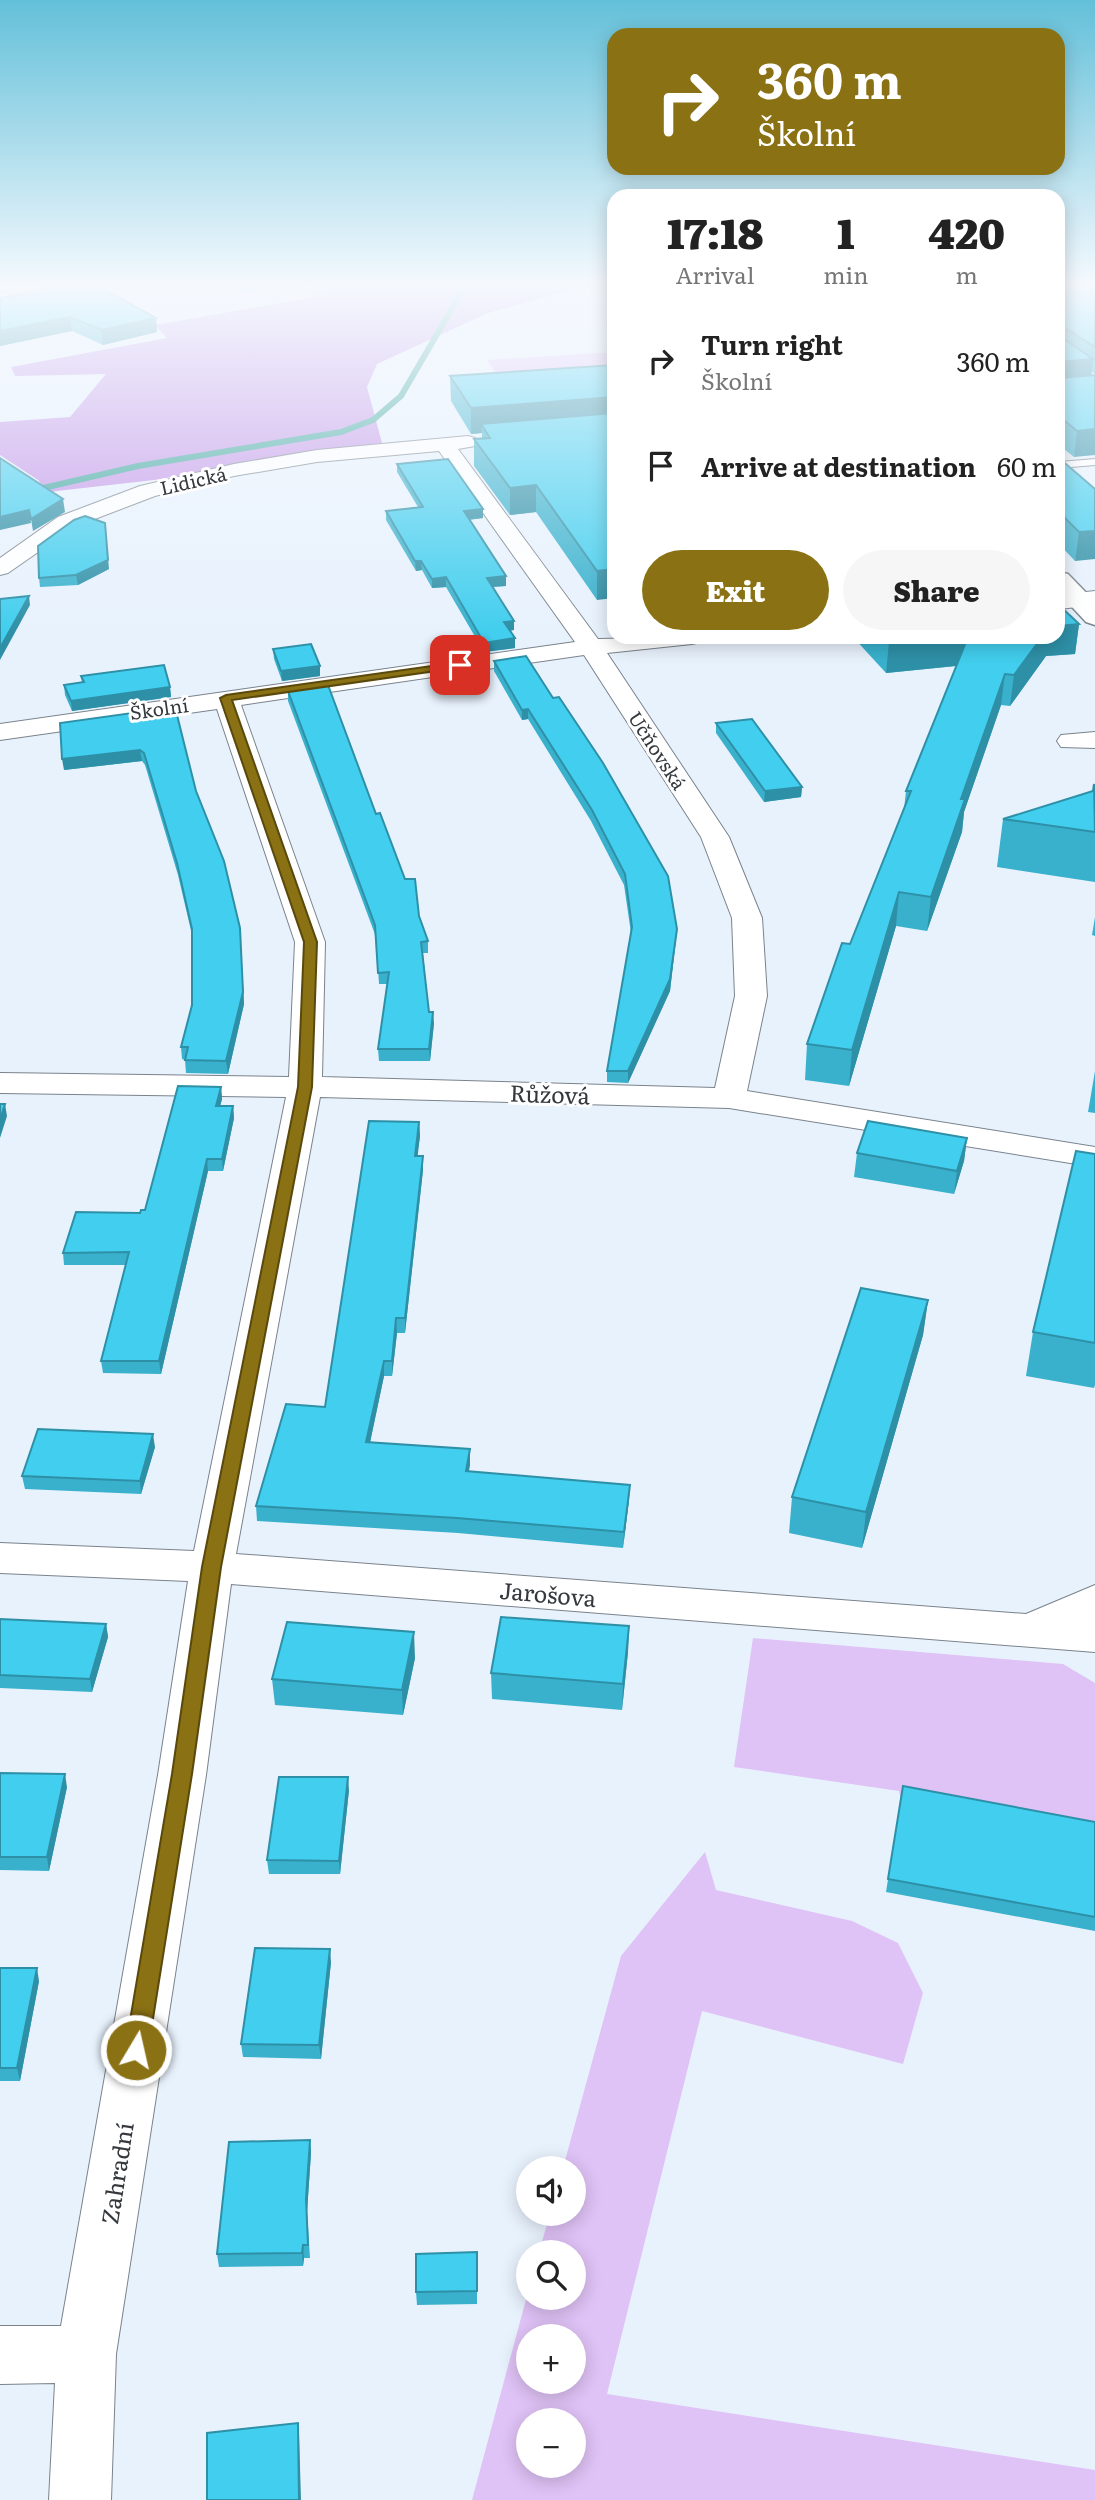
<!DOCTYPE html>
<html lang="en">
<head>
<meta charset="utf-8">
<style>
	:root { --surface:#fff; --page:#f6f6f6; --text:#222; --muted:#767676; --accent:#8a7113 }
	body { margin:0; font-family:Literata,serif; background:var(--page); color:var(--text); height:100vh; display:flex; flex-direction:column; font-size:26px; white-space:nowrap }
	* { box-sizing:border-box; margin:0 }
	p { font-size:23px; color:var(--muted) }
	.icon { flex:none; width:38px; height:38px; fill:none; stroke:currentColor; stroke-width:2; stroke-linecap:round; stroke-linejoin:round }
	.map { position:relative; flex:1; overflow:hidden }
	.sheet { position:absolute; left:607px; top:189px; width:458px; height:455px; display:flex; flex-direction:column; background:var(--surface); border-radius:21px; box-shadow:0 4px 18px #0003 }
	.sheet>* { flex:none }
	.banner { position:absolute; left:607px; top:28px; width:458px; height:147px; border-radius:21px; box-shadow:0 4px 18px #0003; background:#8a7113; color:#fff; overflow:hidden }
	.controls { position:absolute; left:516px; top:2156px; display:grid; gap:14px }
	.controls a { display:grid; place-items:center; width:70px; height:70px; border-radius:50%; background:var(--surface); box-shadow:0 4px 18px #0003; font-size:35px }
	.pin { position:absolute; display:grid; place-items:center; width:60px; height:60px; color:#fff; margin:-30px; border-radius:14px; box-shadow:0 4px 10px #0006 }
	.me { position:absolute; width:77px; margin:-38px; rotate:9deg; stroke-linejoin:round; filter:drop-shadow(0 0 5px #0008) }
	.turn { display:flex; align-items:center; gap:24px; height:147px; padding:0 35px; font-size:32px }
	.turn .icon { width:91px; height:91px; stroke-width:2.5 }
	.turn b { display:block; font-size:49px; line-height:60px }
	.eta { display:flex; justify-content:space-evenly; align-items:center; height:119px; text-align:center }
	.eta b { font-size:42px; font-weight:800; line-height:49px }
	.button { display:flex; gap:14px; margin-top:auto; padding:14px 35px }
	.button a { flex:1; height:80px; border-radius:42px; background:var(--accent); color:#fff; font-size:28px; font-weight:800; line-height:80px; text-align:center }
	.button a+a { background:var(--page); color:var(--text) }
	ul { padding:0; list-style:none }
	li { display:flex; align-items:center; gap:21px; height:105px; padding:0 35px }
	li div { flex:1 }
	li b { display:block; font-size:26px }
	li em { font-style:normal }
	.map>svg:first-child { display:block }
</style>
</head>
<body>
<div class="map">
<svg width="1095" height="2500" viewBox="0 0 1095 2500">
	<rect width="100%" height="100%" fill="#e8f2fd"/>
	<!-- green -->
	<path fill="#dfc2f6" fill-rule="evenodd" d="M613 352 614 379 504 386 487 360Z
		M753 1638 1063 1664 1095 1683V1836L901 1800 899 1791 734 1767Z
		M705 1852 716 1890 852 1921 898 1943 923 1993 903 2064 702 2011 607 2394 1095 2470V2500H472L528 2292V2298H574V2252H539L550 2214H574V2168H563L621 1956ZM574 2336V2382H528V2336ZM528 2420H574V2466H528Z"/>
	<!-- forest -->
	<path fill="#c395e7" d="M346 283H597L488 313 377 364 367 387 382 443 154 480 48 492 38 480 0 455V422L70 417 106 374 15 376 11 367 167 338 155 325 309 298 334 285Z"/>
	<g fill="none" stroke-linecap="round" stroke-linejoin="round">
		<!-- stream -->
		<path stroke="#39a39b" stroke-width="6" d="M0 498 138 466 341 432 373 420 401 396 464 288 488 282"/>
		<!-- lane casing -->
		<g stroke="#7a838c" stroke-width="2">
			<path id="lane" d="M1095 459V465L1059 468V462Z"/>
		</g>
		<!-- street casing -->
		<g stroke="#7a838c" stroke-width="2">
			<path id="street" d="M0 282H54L52 286 12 294 0 290Z
				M293 282H314L320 288 311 293Z
				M468 436 475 438 478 442 475 446 458 449 598 639 704 637 701 642 692 644 607 653 729 837 762 918 767 996 747 1091 1095 1147V1167L729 1108 320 1097 236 1554 1026 1614 1095 1585V1652L231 1584 206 1775 116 2354 111 2500H49L55 2383 0 2384V2326H61L158 1775 188 1581 0 1573V1543L194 1551 286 1097 0 1093V1073L289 1077 295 942 217 709 0 740V724L575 642 439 451 317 462 234 476 155 496 74 527 8 573 0 575V558L58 517 140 486 234 464 317 450ZM584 655 701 837 732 918 735 996 715 1088 322 1077 325 942 241 705Z
				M1095 591V605L1059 609V595Z
				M1095 732V748L1061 747 1057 741 1061 735Z"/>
		</g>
		<!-- secondary casing -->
		<g stroke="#7a838c" stroke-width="3">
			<path id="secondary" d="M1059 572 1068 574 1095 602V625L1086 622 1059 593Z"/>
		</g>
		<!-- lane -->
		<use href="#lane" fill="#fff" fill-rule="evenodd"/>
		<!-- street -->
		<use href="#street" fill="#fff" fill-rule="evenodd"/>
		<!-- secondary -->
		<use href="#secondary" fill="#fff" fill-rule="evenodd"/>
	</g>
	<!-- wall -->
	<path fill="#39b1cd" d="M223 283H291L241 292Z
		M1059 283H1095V374L1092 372 1074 457 1059 445Z
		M102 288 156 318 157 332 103 345 72 331 0 346V298Z
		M614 365 597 600 536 512 510 515 474 466V439H482V433L471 434 451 401 450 376Z
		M1059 458 1095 489 1075 561 1059 544Z
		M397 464 483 509V518L469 520 506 576V586L493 587 514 630 510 631 515 638V648L484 652 446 587 432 588 422 570 416 571 386 520V511L418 507 397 472Z
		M109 569 78 585 40 587 39 578Z
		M1079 624 1075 654 1046 656 1010 706 1001 705 964 812 962 832 927 931 896 926 849 1086 805 1080 807 1044 850 944 904 809 906 791 956 666 886 673 853 637H1059Z
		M273 649 320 666V676L282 681 274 659Z
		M526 656 676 940 670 991 628 1083 607 1082V1071L631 933 624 885 591 821 528 719 522 720 494 671V661Z
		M81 676 170 687 171 697 72 711 65 695 64 685 82 683Z
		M288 691 376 814 419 916 428 941V953H423L429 1012 434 1023 430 1061H379L378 1049 388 984H379L376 937 288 701Z
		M175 707 196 791 240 928 244 1004 228 1074 186 1073 185 1060 182 1059 181 1047 192 1005V935L178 875 145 765 142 761 64 770Z
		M716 723 802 787 801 797 764 802 716 733Z
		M1095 784V882L997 867 1003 819 1093 791Z
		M1095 917V936L1092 935Z
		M1095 1071V1113L1088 1112Z
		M221 1087 222 1099 220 1106H233L234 1118 223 1171H208L161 1374 103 1373 101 1361 126 1265H64L63 1253 145 1210Z
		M419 1122 420 1136 417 1156 423 1170 405 1333H397L392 1376H384L370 1442 470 1464 469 1471 629 1500 623 1548 458 1533 257 1521 256 1506 325 1407Z
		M967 1138 964 1161 954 1194 854 1177 857 1153Z
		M1095 1154V1385L1094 1388 1026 1376 1033 1332Z
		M928 1300 923 1335 862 1548 789 1533 792 1497Z
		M155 1447 141 1494 25 1489 22 1476Z
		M0 1619 106 1624 108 1637 92 1692 0 1688Z
		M629 1626 628 1652 622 1710 492 1699 491 1673Z
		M415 1658 403 1715 275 1705 272 1679Z
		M0 1773 67 1787 49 1871 0 1870Z
		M903 1786 1095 1822V1931L886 1892Z
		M349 1790 340 1874H269L267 1860Z
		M331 1962 321 2059 243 2057 241 2044Z
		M0 1968 39 1981 20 2081H0Z
		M310 2140 311 2153 307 2212 310 2258H304L303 2266 219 2267 217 2254Z
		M477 2252V2304L417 2305 416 2292Z"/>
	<!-- shaded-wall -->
	<path fill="#2e90a7" d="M251 283H291L241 292 240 284Z
		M70 317 72 331 0 346V331Z
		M156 318 157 332 103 345 102 330Z
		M1093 359 1090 384 1059 387 1060 362Z
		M614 397V422L481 424 482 433 471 434V408Z
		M1095 429V455L1074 457 1077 431Z
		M536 485V512L510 515V488Z
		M63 499 65 512 33 531 31 519Z
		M483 509V518L464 520V511Z
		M29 510 31 523 0 530V517Z
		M105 523 109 569 78 585 76 575Z
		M1095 531V559L1075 561 1079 532Z
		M415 561H421L422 570 416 571Z
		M614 569V598L597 600V571Z
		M506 576V586L487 587V578Z
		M446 577V587L432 588V579Z
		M29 596 30 605 0 660V648Z
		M514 621V630L504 631V622Z
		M1079 624 1075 654 1046 656 1010 706 1014 675 1042 637H1059V626Z
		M944 637H969L965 665 886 673 889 642Z
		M515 638V648L484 652V643Z
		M320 666V676L282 681 281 671Z
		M1005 674 1001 705 964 812 962 832 927 931 931 897 961 799Z
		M170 687 171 697 72 711 71 701Z
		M528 709V719L522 720V710Z
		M140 750 142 761 64 770 62 759Z
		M802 787 801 797 764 802 765 791Z
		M899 892 896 926 849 1086 852 1050Z
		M240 928 244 1004 228 1074 226 1061Z
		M677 929 670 991 628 1083V1071Z
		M433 1012 434 1023 430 1061 429 1049Z
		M221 1087 222 1099 217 1118 216 1106Z
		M5 1104 7 1116 0 1138V1120Z
		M233 1106 234 1118 223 1171 222 1159Z
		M419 1122 420 1136 416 1170 415 1156Z
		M967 1138 964 1161 954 1194 957 1171Z
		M423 1156V1170L405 1333V1318Z
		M207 1159 208 1171 161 1374 159 1361Z
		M928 1300 923 1335 862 1548 866 1512Z
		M396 1318 397 1333 392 1376V1361Z
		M384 1361V1376L367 1457 366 1442Z
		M153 1434 155 1447 141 1494 140 1481Z
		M470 1449V1464L466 1486V1471Z
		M630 1485 629 1500 623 1548 624 1532Z
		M106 1624 108 1637 92 1692 90 1679Z
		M629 1626 628 1652 622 1710 623 1684Z
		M414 1632 415 1658 403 1715 402 1690Z
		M65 1774 67 1787 49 1871 47 1857Z
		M348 1777 349 1790 340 1874 339 1861Z
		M330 1949 331 1962 321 2059 319 2045Z
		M37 1968 39 1981 20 2081 17 2068Z
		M310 2140 311 2153 307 2212 310 2258 306 2199Z
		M303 2245 304 2258 303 2266 302 2253Z
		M298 2423 299 2435 301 2500H299Z"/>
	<!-- building -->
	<path fill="#42ceee" stroke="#2e90a7" stroke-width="2" d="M101 283 102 288 156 318 102 330 70 317 0 331V298Z
		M1059 283H1095V347L1062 326 1061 337 1093 359 1060 362V375L1062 378 1095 375V429L1077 431 1059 416Z
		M614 365V397L471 408 450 376Z
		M614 413V569L597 571 536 485 510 488 474 439 490 438 481 424Z
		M0 458 63 499 31 519 29 510 0 517Z
		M1059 458 1095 489V531L1079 532 1059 512Z
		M448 459 483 509 464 511 506 576 487 578 514 621 504 622 515 638 484 643 446 577 432 579 421 561H415L386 511 423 507 397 464Z
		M85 516 105 523 108 560 76 575 39 578 38 546 74 520Z
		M29 596 0 648V599Z
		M1059 605 1079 624 1059 626Z
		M884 637H944L889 642Z
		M968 637H1042L1014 675 1005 674 961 799H965L931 897 899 892 852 1050 807 1044 842 943 850 944 911 791H906Z
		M311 644 320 666 281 671 273 649Z
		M526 656 553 698 559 697 603 763 668 876 677 929 670 979 628 1071H607L632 927 625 874 592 810 528 709 522 710 494 661Z
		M164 665 170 687 71 701 64 685 84 682 81 676Z
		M328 685 376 814 380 813 405 879H415L419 916 428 941 421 942 429 1012H433L429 1049H378L389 972 378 973 375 925 288 691Z
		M175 707 196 791 224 861 240 928 243 992 226 1061 185 1060 188 1047H181L192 1005V929L177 863 144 753 140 750 62 759 60 723Z
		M752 719 802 787 765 791 716 723Z
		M1094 784 1095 832 1003 819 1093 791Z
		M178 1086 221 1087 216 1106H233L222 1159H207L159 1361H101L129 1252 63 1253 76 1212 140 1213 141 1210H145Z
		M0 1104H5L0 1120Z
		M369 1121 419 1122 415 1156H423L405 1318H396L392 1361H384L366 1442 470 1449 466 1471 630 1485 624 1532 457 1518 256 1506 286 1404 325 1407Z
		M868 1121 967 1138 957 1171 857 1153Z
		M1076 1151 1095 1154V1343L1033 1332Z
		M861 1288 928 1300 866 1512 792 1497Z
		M38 1429 153 1434 140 1481 22 1476Z
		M501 1617 629 1626 623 1684 491 1673Z
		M0 1619 106 1624 90 1679 0 1675Z
		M287 1622 414 1632 402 1690 272 1679Z
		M0 1773 65 1774 47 1857H0Z
		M279 1777H348L339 1861 267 1860Z
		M903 1786 1095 1822V1917L888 1879Z
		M255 1948 330 1949 319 2045 241 2044Z
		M0 1968H37L17 2068H0Z
		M310 2140 306 2199 308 2245H303L302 2253 217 2254 229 2142Z
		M477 2252V2291L416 2292V2254Z
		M298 2423 299 2500H207V2433Z"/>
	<!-- sky -->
	<linearGradient id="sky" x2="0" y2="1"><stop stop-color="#63c0d9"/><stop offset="0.45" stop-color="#f5f9fe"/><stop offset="1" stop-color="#f5f9fe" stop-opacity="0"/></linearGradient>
	<rect width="1095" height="632" fill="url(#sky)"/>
	<!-- route -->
	<path fill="#8a7113" stroke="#5a490c" stroke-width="2" d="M460 662 466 665 464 667 232 700 317 942 312 1087 221 1567 192 1774 148 2050 145 2057 136 2060 128 2057 125 2050 172 1774 202 1567 298 1087 304 942 220 698 226 695Z"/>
	<g text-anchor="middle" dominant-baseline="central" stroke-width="6" stroke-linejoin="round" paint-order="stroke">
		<!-- far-street labels -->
		<g font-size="19" fill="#35393d" stroke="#fff">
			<text transform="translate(193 480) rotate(-13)">Lidická</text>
			<text transform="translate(159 708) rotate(-8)">Školní</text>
			<text transform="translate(658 750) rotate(57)">Učňovská</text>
		</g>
		<!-- street labels -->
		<g font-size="23" fill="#35393d" stroke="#fff">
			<text transform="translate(550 1093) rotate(2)">Růžová</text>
			<text transform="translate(548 1593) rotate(5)">Jarošova</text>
			<text transform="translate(116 2173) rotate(-81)">Zahradní</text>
		</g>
	</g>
</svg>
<div class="controls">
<a><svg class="icon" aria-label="sound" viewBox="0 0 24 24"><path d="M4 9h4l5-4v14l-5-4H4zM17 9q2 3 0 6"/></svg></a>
<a><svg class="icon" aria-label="search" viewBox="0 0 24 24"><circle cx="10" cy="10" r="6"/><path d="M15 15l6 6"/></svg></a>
<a>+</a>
<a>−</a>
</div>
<div class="pin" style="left:460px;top:665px;background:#d93025"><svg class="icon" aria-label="arrive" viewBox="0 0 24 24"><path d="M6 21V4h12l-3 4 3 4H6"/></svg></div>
<svg class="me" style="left:136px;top:2050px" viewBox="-20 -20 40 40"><circle r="17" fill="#8a7113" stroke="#fff" stroke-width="3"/><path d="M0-11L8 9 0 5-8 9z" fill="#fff"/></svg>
<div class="banner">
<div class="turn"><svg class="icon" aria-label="right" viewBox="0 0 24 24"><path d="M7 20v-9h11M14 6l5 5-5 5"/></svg><div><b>360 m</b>Školní</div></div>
</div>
<section class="sheet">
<div class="eta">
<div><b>17:18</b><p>Arrival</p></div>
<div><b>1</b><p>min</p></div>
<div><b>420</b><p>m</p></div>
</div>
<ul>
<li><svg class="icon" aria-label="right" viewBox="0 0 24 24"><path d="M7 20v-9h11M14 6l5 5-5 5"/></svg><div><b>Turn right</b><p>Školní</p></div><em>360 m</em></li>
<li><svg class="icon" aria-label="arrive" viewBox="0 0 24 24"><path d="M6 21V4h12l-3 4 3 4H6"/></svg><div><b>Arrive at destination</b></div><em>60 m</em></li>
</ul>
<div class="button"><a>Exit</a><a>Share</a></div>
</section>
</div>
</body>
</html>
